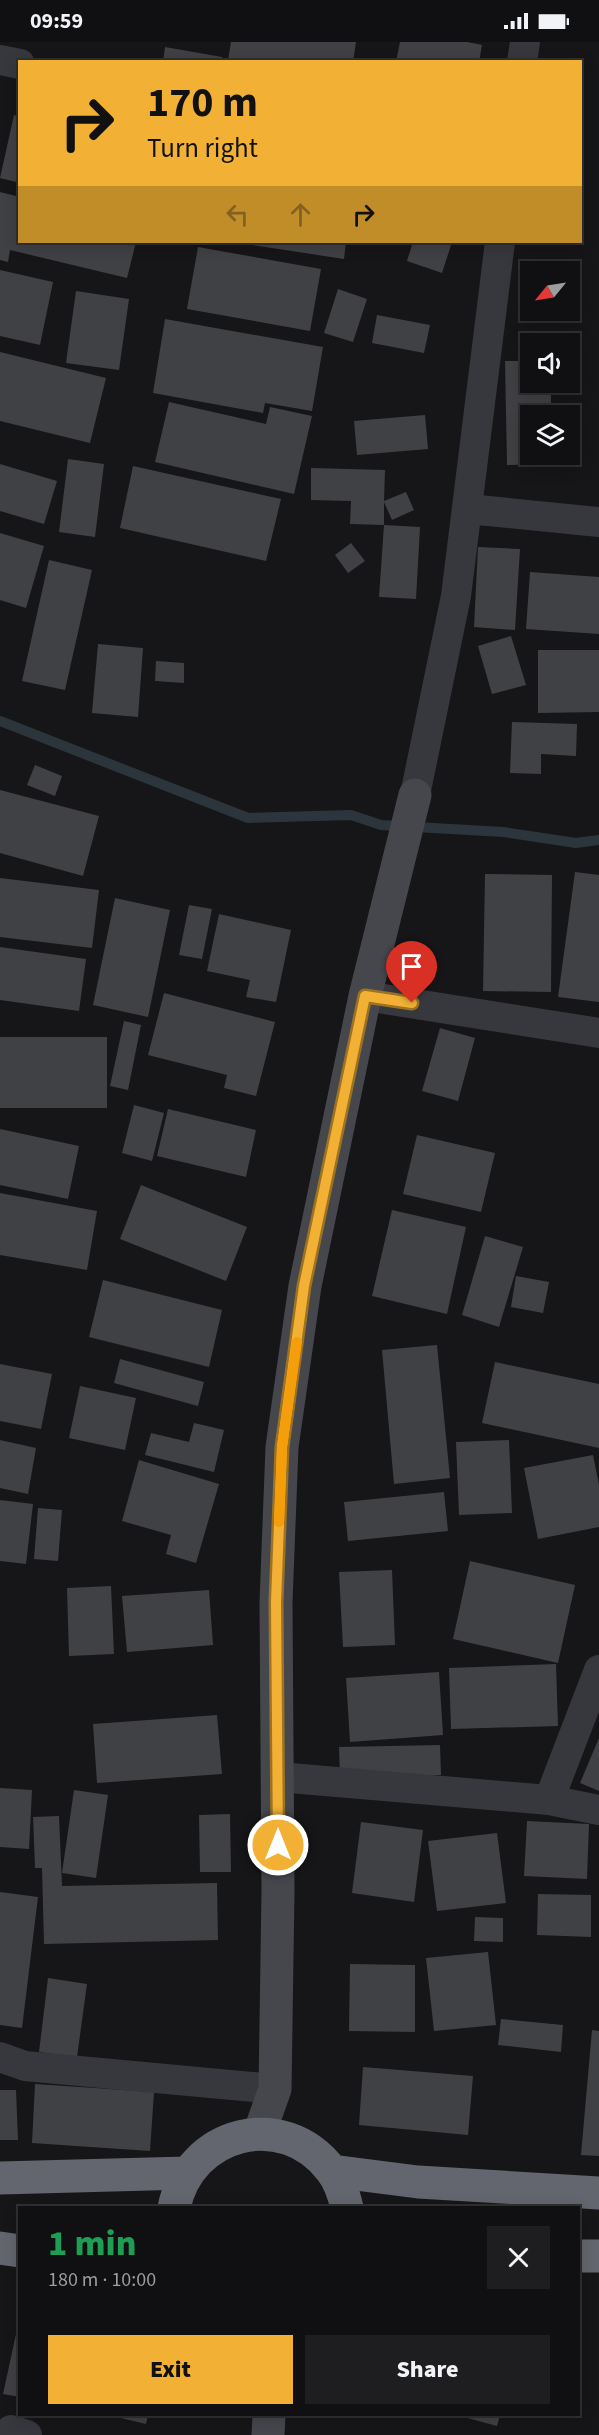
<!DOCTYPE html>
<html lang="en">
<head>
<meta charset="utf-8">
<style>
	:root { --surface:#101012; --page:#1e1e20; --text:#f1f3f6; --muted:#9c9d9f; --line:#303032; --accent:#f2b134 }
	body { margin:0; font-family:"Source Sans 3",sans-serif; background:var(--page); color:var(--text); height:100vh; display:flex; flex-direction:column; font-size:22px; white-space:nowrap }
	* { box-sizing:border-box; margin:0 }
	p { font-size:20px; color:var(--muted) }
	.icon { flex:none; width:33px; height:33px; fill:none; stroke:currentColor; stroke-width:2; stroke-linecap:round; stroke-linejoin:round }
	.map { position:relative; flex:1; overflow:hidden }
	.sheet { position:absolute; left:18px; top:2164px; width:562px; height:210px; display:flex; flex-direction:column; background:var(--surface); border-radius:0px; box-shadow:0 3px 15px #0003,0 0 0 2px var(--line) }
	.sheet>* { flex:none }
	.banner { position:absolute; left:18px; top:18px; width:564px; height:183px; border-radius:0px; box-shadow:0 3px 15px #0003,0 0 0 2px var(--line); background:#f2b134; color:#111; overflow:hidden }
	.needle { width:39px; rotate:240deg }
	.controls { position:absolute; left:520px; top:219px; display:grid; gap:12px }
	.controls a { display:grid; place-items:center; width:60px; height:60px; border-radius:0px; background:var(--surface); box-shadow:0 3px 15px #0003,0 0 0 2px var(--line); font-size:30px }
	.pin { position:absolute; display:grid; place-items:center; width:51px; height:51px; color:#fff; margin:-62px -26px; border-radius:50% 50% 50% 0; rotate:-45deg; box-shadow:0 0 6px #0007 }
	.pin .icon { rotate:45deg }
	.me { position:absolute; width:66px; margin:-33px; rotate:0deg; stroke-linejoin:round; filter:drop-shadow(0 0 4px #0008) }
	.turn { display:flex; align-items:center; gap:21px; height:126px; padding:0 30px; font-size:27px }
	.turn .icon { width:78px; height:78px; stroke-width:2.5 }
	.turn b { display:block; font-size:42px; line-height:51px }
	.lanes { display:flex; align-items:center; height:57px; padding:0 30px; background:#0003; justify-content:center; gap:30px; direction:ltr }
	.lanes .off { opacity:.35 }
	.round { display:grid; place-items:center; flex:none; width:63px; height:63px; border-radius:0px; background:var(--page) }
	.head { display:flex; align-items:center; justify-content:space-between; height:102px; padding:0 30px }
	h1 { font-size:36px; font-weight:800; line-height:45px; color:#1e9e55 }
	.action { display:flex; gap:12px; margin-top:auto; padding:12px 30px }
	.action a { flex:1; height:69px; border-radius:0px; background:var(--accent); color:#111; font-size:24px; font-weight:800; line-height:69px; text-align:center }
	.action a+a { background:var(--page); color:var(--text) }
	.status { display:flex; justify-content:space-between; align-items:center; height:42px; padding:0 30px; background:var(--surface); direction:ltr }
	.status svg { height:16px; fill:currentColor }
	.map>svg:first-child { display:block }
</style>
</head>
<body>
<div class="status"><b>09:59</b><svg viewBox="0 0 49 12"><path d="M0 12V9h3v3zM5 12V6h3v6zM10 12V3h3v9zM15 12V0h3v12zM26 1h20v11H26zM47 4h2v5h-2z"/></svg></div>
<div class="map">
<svg width="599" height="2393" viewBox="0 0 599 2393">
	<rect width="100%" height="100%" fill="#161618"/>
	<g fill="none" stroke-linecap="round" stroke-linejoin="round">
		<!-- stream -->
		<path stroke="#2c353c" stroke-width="10" d="M0 679 248 776 351 773 381 783 503 790 576 801 599 798"/>
	</g>
	<!-- building -->
	<path fill="#404145" d="M231 0H356L353 20H238L228 18Z
		M400 0H467L482 3 479 20H396Z
		M165 5 222 15V20H163Z
		M14 73 20 75V141L0 136Z
		M0 150 20 155V200H136L127 236 10 208 8 220 0 218Z
		M233 200H346L344 217Z
		M413 200H452L442 231 407 219Z
		M198 205 321 227 310 289 187 267Z
		M0 228 53 240 40 303 0 294Z
		M338 247 367 257 353 300 324 291Z
		M76 249 129 257 119 328 66 321Z
		M377 273 430 283 424 311 372 301Z
		M165 277 323 305 312 369 265 361 263 371 153 351Z
		M0 310 106 336 90 401 0 379Z
		M505 319H531V340H551V374H531V412H551V422L507 423Z
		M169 360 266 382 270 365 312 374 294 452 155 420Z
		M425 373 428 407 357 413 354 379Z
		M68 417 104 422 95 495 59 490Z
		M0 422 57 439 44 482 0 469Z
		M133 424 281 457 266 519 120 486Z
		M311 426 385 428 384 459 406 450 414 468 392 478 384 460V483L420 485 416 557 379 555 384 483 350 482 351 459 311 458Z
		M0 491 44 504 26 566 0 558Z
		M351 501 365 519 348 531 335 513Z
		M478 505 520 507 515 588 474 585Z
		M49 518 92 528 65 648 22 639Z
		M530 530 599 535V592L526 587Z
		M511 594 526 643 492 652 478 604Z
		M98 602 143 606 138 675 92 671Z
		M538 608H599V670L538 671Z
		M156 619 184 621V641L155 639Z
		M512 680 577 682 576 714 541 712V732L510 731Z
		M35 723 62 734 55 754 27 743Z
		M0 748 99 774 83 834 0 811Z
		M575 830 599 833V960L558 955Z
		M485 832 552 833 551 950 483 949Z
		M0 836 99 848 92 906 0 895Z
		M115 856 170 868 148 975 93 963Z
		M189 863 212 867 202 917 179 913Z
		M219 872 291 888 276 960 246 955 250 938 207 929Z
		M0 905 86 917 79 969 0 958Z
		M164 951 275 980 256 1054 224 1046 227 1033 148 1013Z
		M124 979 141 983 128 1048 110 1044Z
		M440 986 475 996 458 1059 422 1049Z
		M0 995H107V1066H0Z
		M134 1063 164 1071 152 1119 122 1111Z
		M168 1067 256 1088 246 1135 157 1114Z
		M0 1087 79 1104 68 1157 0 1143Z
		M417 1093 495 1111 481 1170 403 1152Z
		M141 1143 247 1185 226 1239 120 1197Z
		M0 1151 97 1169 87 1228 0 1213Z
		M392 1168 466 1185 447 1272 372 1254Z
		M485 1194 523 1205 499 1285 462 1273Z
		M516 1234 549 1240 543 1271 511 1265Z
		M103 1238 222 1268 209 1325 89 1295Z
		M437 1303 450 1436 394 1442 382 1308Z
		M120 1317 204 1340 198 1364 114 1341Z
		M495 1320 599 1342V1406L482 1381Z
		M0 1322 52 1332 41 1387 0 1379Z
		M80 1344 136 1356 125 1408 69 1396Z
		M194 1381 224 1388 214 1430 145 1413 151 1391 189 1400Z
		M0 1398 36 1406 28 1452 0 1446Z
		M509 1398 512 1471 459 1473 456 1400Z
		M593 1413 599 1443V1485L538 1497 524 1426Z
		M139 1418 219 1442 196 1521 166 1512 171 1493 122 1479Z
		M444 1450 448 1489 348 1499 344 1460Z
		M0 1458 33 1462 26 1522 0 1519Z
		M38 1466 62 1468 58 1519 34 1517Z
		M470 1519 575 1543 558 1621 453 1597Z
		M392 1528 395 1603 343 1605 339 1530Z
		M111 1544 114 1612 69 1614 67 1546Z
		M209 1548 213 1603 127 1610 122 1554Z
		M556 1622 558 1684 451 1687 449 1626Z
		M439 1630 443 1693 350 1700 346 1636Z
		M217 1673 222 1732 97 1741 93 1682Z
		M599 1696V1749L580 1741Z
		M440 1703 441 1733 340 1735 339 1705Z
		M0 1746 32 1748 29 1807 0 1805Z
		M74 1748 108 1753 96 1836 62 1831Z
		M230 1772 231 1830H200L199 1773Z
		M59 1774 62 1844 217 1841 218 1898 44 1902 42 1826H35L33 1775Z
		M527 1779 589 1782 587 1837 524 1834Z
		M361 1780 423 1788 414 1860 352 1851Z
		M497 1791 506 1861 437 1869 428 1799Z
		M0 1850 38 1855 22 1986 0 1983Z
		M538 1852 591 1853V1895L537 1893Z
		M475 1875 503 1876V1900L474 1899Z
		M488 1910 496 1983 434 1989 426 1916Z
		M350 1922 415 1923V1990L349 1989Z
		M48 1936 87 1942 77 2015 39 2010Z
		M501 1977 563 1983 561 2010 498 2003Z
		M592 1988 599 1989V2114L581 2113Z
		M363 2025 473 2034 468 2093 359 2083Z
		M35 2042 154 2050 150 2109 32 2101Z
		M0 2048H16L18 2098H0Z
		M18 2283 20 2284V2355L3 2352Z
		M108 2373H148L146 2382Z
		M465 2373H500L497 2384 464 2375Z"/>
	<g fill="none" stroke-linecap="round" stroke-linejoin="round">
		<!-- street -->
		<path stroke="#37383d" stroke-width="30" d="M0 18 20 22
			M522 20 525 0
			M468 467 599 480
			M415 753 456 554 500 200
			M365 954 599 991
			M278 1735 549 1758 599 1768
			M549 1758 599 1628
			M0 2015 25 2024 275 2047
			M11 2388 27 2393"/>
		<!-- secondary -->
		<path stroke="#45474d" stroke-width="33" d="M259 2092 275 2047 278 1849 276 1560 282 1405 305 1244 365 954 415 753
			M268 2393 269 2373"/>
		<!-- highway -->
		<path stroke="#63666e" stroke-width="33" d="M332 2129 418 2140 599 2151
			M0 2136 187 2131
			M174 2166C189 2090 283 2065 331 2128 340 2139 344 2153 347 2166
			M0 2206 20 2209
			M579 2214H599"/>
	</g>
	<g fill="none" stroke-linecap="round" stroke-linejoin="round">
		<!-- route casing -->
		<g stroke="#9d7322" stroke-width="15">
			<path id="route" d="M278 1803 276 1560 282 1405 304 1244 365 954 412 961"/>
		</g>
		<!-- route -->
		<use href="#route" stroke="#f2b134" stroke-width="10"/>
		<!-- slow -->
		<path stroke="#f59e0b" stroke-width="10" d="M279 1480 282 1405 297 1300"/>
	</g>
</svg>
<div class="controls">
<a><svg class="needle" viewBox="-14 -14 28 28"><path d="M0-13l5 13h-10z" fill="#e53935"/><path d="M0 13l5-13h-10z" fill="#9c9d9f"/></svg></a>
<a><svg class="icon" aria-label="sound" viewBox="0 0 24 24"><path d="M4 9h4l5-4v14l-5-4H4zM17 9q2 3 0 6"/></svg></a>
<a><svg class="icon" aria-label="layers" viewBox="0 0 24 24"><path d="M12 4l9 5-9 5-9-5zM3 14l9 5 9-5"/></svg></a>
</div>
<div class="pin" style="left:412px;top:961px;background:#d93025"><svg class="icon" aria-label="arrive" viewBox="0 0 24 24"><path d="M6 21V4h12l-3 4 3 4H6"/></svg></div>
<svg class="me" style="left:278px;top:1803px" viewBox="-20 -20 40 40"><circle r="17" fill="#f2b134" stroke="#fff" stroke-width="3"/><path d="M0-11L8 9 0 5-8 9z" fill="#fff"/></svg>
<div class="banner">
<div class="turn"><svg class="icon" aria-label="right" viewBox="0 0 24 24"><path d="M7 20v-9h11M14 6l5 5-5 5"/></svg><div><b>170 m</b>Turn right</div></div>
<div class="lanes"><svg class="icon off" aria-label="left" viewBox="0 0 24 24"><path d="M17 20v-9H6M10 6l-5 5 5 5"/></svg><svg class="icon off" aria-label="ahead" viewBox="0 0 24 24"><path d="M12 20V5M6 11l6-6 6 6"/></svg><svg class="icon" aria-label="right" viewBox="0 0 24 24"><path d="M7 20v-9h11M14 6l5 5-5 5"/></svg></div>
</div>
<section class="sheet">
<div class="head"><div><h1>1 min</h1><p>180 m · 10:00</p></div><a class="round"><svg class="icon" aria-label="close" viewBox="0 0 24 24"><path d="M6 6l12 12M18 6L6 18"/></svg></a></div>
<div class="action"><a>Exit</a><a>Share</a></div>
</section>
</div>
</body>
</html>
